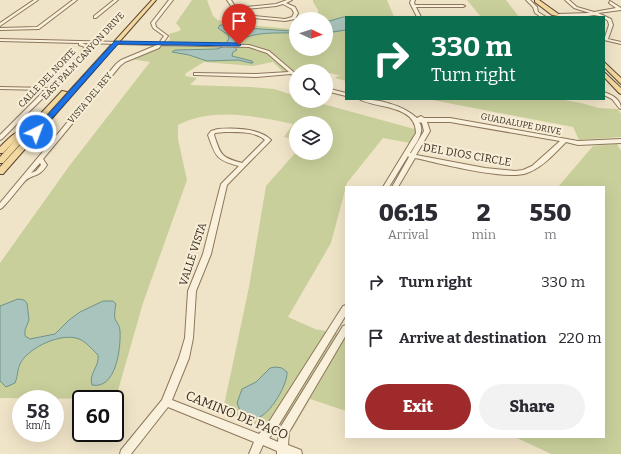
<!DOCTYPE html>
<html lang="en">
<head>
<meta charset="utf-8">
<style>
	:root { --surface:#fff; --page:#f2f2f3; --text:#2b2b33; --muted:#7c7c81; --accent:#9e2a2b }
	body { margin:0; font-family:Bitter,serif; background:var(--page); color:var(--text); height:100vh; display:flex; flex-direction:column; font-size:15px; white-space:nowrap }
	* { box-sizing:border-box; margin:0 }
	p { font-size:13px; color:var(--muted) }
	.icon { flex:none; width:22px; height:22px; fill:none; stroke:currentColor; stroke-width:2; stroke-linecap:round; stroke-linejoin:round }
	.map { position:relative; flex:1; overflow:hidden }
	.sheet { position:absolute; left:345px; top:186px; width:260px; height:252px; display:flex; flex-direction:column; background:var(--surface); border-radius:0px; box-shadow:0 4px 16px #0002 }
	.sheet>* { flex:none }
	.hud { position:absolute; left:345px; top:16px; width:260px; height:84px; border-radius:0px; box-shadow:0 4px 16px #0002; background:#0b6e4f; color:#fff; overflow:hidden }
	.needle { width:26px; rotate:93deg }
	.fabs { position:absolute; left:289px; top:12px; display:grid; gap:8px }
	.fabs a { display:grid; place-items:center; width:44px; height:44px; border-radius:50%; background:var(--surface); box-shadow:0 4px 16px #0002; font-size:20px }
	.speed { position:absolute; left:12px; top:390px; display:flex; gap:8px; font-size:20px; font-weight:700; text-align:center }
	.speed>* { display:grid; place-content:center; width:52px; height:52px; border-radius:50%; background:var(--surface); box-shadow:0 4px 16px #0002; line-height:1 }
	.speed small { font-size:10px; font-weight:400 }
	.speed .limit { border:2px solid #111; border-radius:6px; background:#fff; color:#111 }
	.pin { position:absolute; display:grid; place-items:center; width:34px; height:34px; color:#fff; margin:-41px -17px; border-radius:50% 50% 50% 0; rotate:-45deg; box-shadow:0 0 4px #0007 }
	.pin .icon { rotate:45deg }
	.me { position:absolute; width:44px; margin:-22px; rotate:42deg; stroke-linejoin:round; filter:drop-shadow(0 0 3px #0008) }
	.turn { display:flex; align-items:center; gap:14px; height:84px; padding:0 20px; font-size:18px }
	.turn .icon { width:52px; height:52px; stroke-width:2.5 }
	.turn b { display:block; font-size:28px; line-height:34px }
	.eta { display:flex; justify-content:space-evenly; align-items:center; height:68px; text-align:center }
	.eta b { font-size:24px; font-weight:800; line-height:28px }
	.action { display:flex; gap:8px; margin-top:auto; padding:8px 20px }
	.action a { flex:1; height:46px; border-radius:24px; background:var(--accent); color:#fff; font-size:16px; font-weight:800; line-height:46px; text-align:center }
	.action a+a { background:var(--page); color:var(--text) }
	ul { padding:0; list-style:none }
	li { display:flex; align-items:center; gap:12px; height:56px; padding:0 20px }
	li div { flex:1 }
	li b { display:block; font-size:15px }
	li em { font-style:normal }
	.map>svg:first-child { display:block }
</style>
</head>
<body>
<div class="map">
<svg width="621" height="454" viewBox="0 0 621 454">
	<rect width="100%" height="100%" fill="#f0e4c8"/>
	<!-- green -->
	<path fill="#c9cf9b" d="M192 0H207L213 16 218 20 237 24 291 29 296 23V49H326V19H318V10L313 2V0H387L394 17H346V81L335 78 338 76H342L313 69 296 71V73L286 75 273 62 253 66 204 62 186 73 185 76 197 78 190 85 251 87 274 89 296 96V101H312L418 130 410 143 383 138 347 183 331 243 288 317 315 329 346 335V411L310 399 292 430 257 425 223 410 249 287 266 186 296 152 326 153V123H296V140L284 137 293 124C255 116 213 107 178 125V139L187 180 143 303 115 401V399L0 398V263L70 165 150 62 131 59 165 45 170 39 169 34 179 31 181 29 176 23Z
		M467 0H506L519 17H481Z
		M427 99H559L581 103 599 108 618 109 621 114V137L579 140 573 127Z
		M617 144 621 151V454H551L515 437H604V187H558L593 146Z"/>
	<!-- water -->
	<path fill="#a9c4bc" stroke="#6f938a" d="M343 17H346V30L326 33V22Z
		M220 25H231L245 28 292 31 296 32V36L294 33C276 33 245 31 234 46L237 50 233 52 232 56 252 61 253 63H251L238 60 207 61 189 55 172 52 175 50 217 49 225 46 229 38 228 35 218 28Z
		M18 299 24 300 27 303 29 320 25 330V336L30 339 55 334 69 320 80 312 103 301H113L116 304C115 309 114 314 115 319 117 323 120 326 120 331 121 348 116 390 92 385 88 374 100 366 98 355 93 350 85 341 79 339 62 332 30 347 21 362 17 369 18 376 15 383L6 387 0 381V306Z
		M275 367 282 368 287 372C288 384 270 415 257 418 252 419 247 417 242 415L237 403 242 389 256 382 270 368Z"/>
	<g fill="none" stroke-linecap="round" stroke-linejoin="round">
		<!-- minor casing -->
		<g stroke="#8d765c" stroke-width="2">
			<path id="minor" d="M34 0H38L0 26V23Z
				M73 0H77L39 29 0 30V28L37 27Z
				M114 0H118L96 18H94V16Z
				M169 0H173L155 23 156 27 168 36 163 43 249 45 269 51 296 74V77L291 74 256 77 196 75H194V73L256 74 289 72 267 53 249 47 161 45 159 48 125 62 120 66 43 159 47 165C39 178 32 174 25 181 17 190 10 200 2 208L0 209V203L116 64 121 60 157 45 82 43 89 46 80 61 2 139 0 140V135L45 90 0 89V87L48 88 76 59 85 47 79 45V43L0 41V39L159 43 164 36 153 28 151 23ZM40 163 41 165 36 171 31 173Z
				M227 0H231L236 8 276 4 287 0H292L286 3 295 7 298 13 295 19 285 21 243 17 237 15ZM283 4 292 9 294 13 292 17 285 19 244 15 239 13 237 10 276 6Z
				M411 0H415L414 3 415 5H463L465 6 463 7H416L421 17H417L410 3Z
				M526 0H530L537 7 538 12 546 17H541L535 13 533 7Z
				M565 0H569L577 7 594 12 616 8 609 3 610 1 621 8V10L598 13 611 19 613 25 608 39 621 42V44L604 40 609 25 608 21 604 18V17L594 15 588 16H557L558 14 590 13 574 8Z
				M326 88 346 93V96L326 91Z
				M604 92C612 95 621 99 621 109L619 108 612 99 604 95Z
				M359 99C378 99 403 105 417 118L421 116 424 118H450L578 141 621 139V143L578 145 566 142C555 153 542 168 527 173 505 181 439 163 415 158L398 187H392L409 157 408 156 389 187H383L416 133C416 104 376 109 359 99ZM419 122 422 123 424 131 411 153H410C415 144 426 132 419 122ZM427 122H450L560 141 532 166 523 170 515 171 485 168 416 155 430 131Z
				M218 129C233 128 260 128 271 140L227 185 211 254 196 291 193 338 189 358 172 400 259 434 267 425 343 306 346 305V315L275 431 269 438 278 442 279 431 280 428 343 326 346 325V335L289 432 288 445 301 450 302 454H277V451L263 445 259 454H249L254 442 168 407 131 454H120L121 450 162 400 179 358 185 338 188 291 203 254 221 184 239 166C216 160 216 157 208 135L211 131ZM225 132C237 132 255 131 265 140L242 163C220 157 221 155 214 135L215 133Z"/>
		</g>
		<!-- major casing -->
		<g stroke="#5b4430" stroke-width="2">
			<path id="major" d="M152 0H156L3 174H0V167Z
				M535 0H539L560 15 558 16 552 15 535 2Z
				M604 62 621 78V84L604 67Z
				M604 72 621 88V94L619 93 604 77Z
				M62 91 67 92 3 163H0V157L17 138 3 153H0V147C7 140 16 130 26 129Z"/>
		</g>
		<!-- minor -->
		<use href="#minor" fill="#faf1dc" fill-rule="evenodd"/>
		<!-- major -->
		<use href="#major" fill="#f3d9a0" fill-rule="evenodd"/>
	</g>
	<!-- route -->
	<path fill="#1a73e8" stroke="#114b97" d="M115 41 239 43 241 45 239 46 118 44 38 134H33V131Z"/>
	<g text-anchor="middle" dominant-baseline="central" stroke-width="4" stroke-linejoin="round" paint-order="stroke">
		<!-- far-street labels -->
		<g font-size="9" fill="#3d2e20" stroke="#f7eed8">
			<text transform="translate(83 56) rotate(-47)">EAST PALM CANYON DRIVE</text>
			<text transform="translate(47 78) rotate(-46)">CALLE DEL NORTE</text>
			<text transform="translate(90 98) rotate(-50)">VISTA DEL REY</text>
			<text transform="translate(521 124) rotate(11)">GUADALUPE DRIVE</text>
		</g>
		<!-- street labels -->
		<g font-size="11" fill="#3d2e20" stroke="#f7eed8">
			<text transform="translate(467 155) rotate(10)">DEL DIOS CIRCLE</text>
			<text transform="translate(193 254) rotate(-72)">VALLE VISTA</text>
		</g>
		<!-- near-street labels -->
		<g font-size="13" fill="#3d2e20" stroke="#f7eed8">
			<text transform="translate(237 415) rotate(22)">CAMINO DE PACO</text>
		</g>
	</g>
</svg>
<div class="fabs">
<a><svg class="needle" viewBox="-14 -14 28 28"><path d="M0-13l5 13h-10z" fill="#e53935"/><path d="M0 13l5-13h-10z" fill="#7c7c81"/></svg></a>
<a><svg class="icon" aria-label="search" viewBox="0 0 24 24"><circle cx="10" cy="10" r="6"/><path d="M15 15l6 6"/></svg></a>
<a><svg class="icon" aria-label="layers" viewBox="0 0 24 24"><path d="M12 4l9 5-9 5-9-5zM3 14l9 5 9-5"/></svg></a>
</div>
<div class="speed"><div>58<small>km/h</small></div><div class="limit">60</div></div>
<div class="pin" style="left:239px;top:45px;background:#d93025"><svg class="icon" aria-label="arrive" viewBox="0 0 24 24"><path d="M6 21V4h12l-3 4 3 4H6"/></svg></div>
<svg class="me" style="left:36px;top:132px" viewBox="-20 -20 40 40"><circle r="17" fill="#1a73e8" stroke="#fff" stroke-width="3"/><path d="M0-11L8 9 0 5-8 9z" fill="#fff"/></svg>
<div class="hud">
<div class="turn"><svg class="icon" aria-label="right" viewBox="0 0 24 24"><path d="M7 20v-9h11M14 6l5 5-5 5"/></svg><div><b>330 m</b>Turn right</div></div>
</div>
<section class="sheet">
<div class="eta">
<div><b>06:15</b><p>Arrival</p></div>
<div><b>2</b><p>min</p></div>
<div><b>550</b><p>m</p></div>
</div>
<ul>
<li><svg class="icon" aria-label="right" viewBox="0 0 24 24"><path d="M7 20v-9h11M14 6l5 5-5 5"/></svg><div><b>Turn right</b></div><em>330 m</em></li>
<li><svg class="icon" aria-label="arrive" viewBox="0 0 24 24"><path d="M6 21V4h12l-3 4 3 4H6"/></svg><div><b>Arrive at destination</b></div><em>220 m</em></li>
</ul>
<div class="action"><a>Exit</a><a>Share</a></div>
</section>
</div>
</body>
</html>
